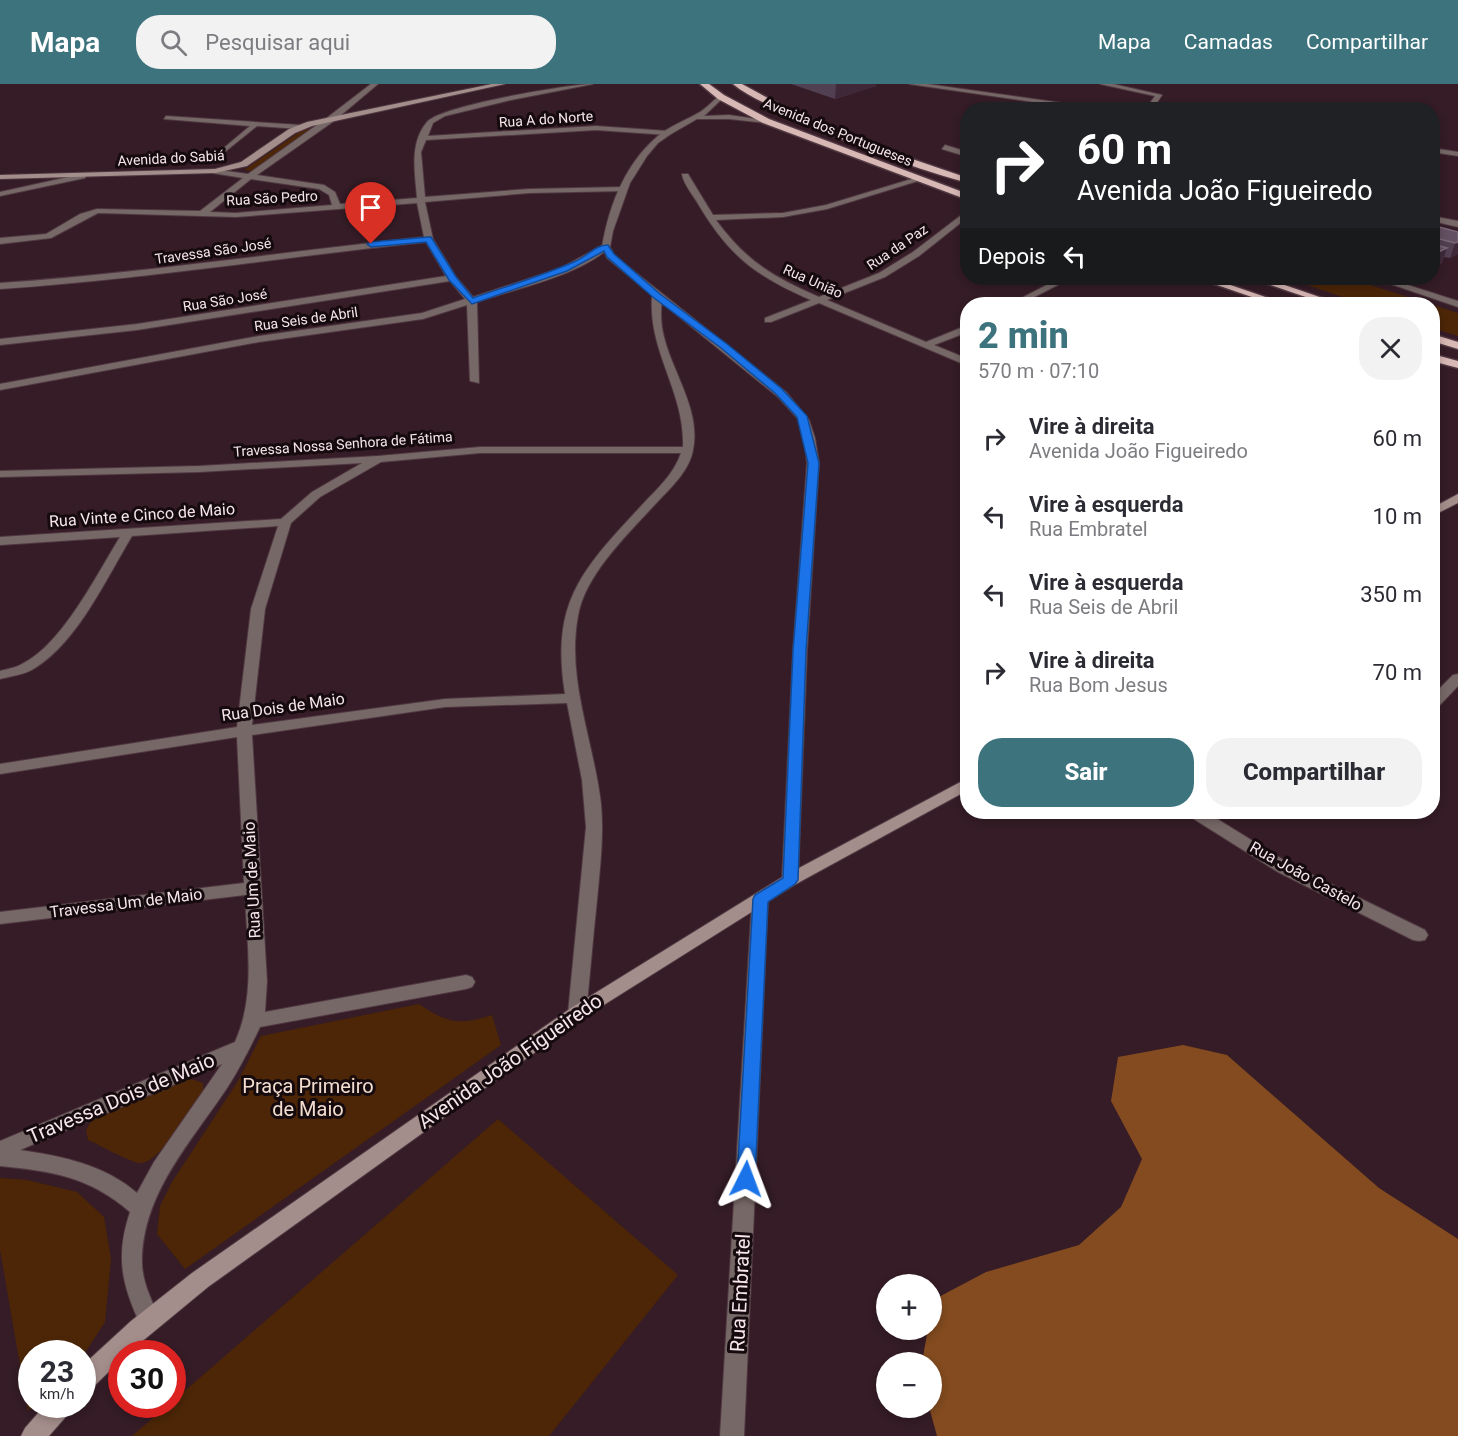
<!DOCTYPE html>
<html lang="pt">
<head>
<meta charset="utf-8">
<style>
	:root { --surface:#fff; --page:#f2f2f3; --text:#2b2b33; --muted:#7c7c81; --accent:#3d737d }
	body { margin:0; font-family:Roboto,sans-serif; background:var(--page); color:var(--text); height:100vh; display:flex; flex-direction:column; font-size:22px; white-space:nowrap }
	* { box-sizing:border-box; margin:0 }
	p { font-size:20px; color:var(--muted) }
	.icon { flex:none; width:33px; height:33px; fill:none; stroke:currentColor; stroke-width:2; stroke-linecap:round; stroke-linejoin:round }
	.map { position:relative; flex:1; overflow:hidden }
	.panel { position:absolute; left:960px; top:213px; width:480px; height:522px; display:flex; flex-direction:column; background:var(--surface); border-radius:24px; box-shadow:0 3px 9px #0003 }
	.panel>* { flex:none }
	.banner { position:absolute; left:960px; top:18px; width:480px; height:183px; border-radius:24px; box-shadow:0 3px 9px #0003; background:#202124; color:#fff; overflow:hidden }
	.tools { position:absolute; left:876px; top:1190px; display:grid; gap:12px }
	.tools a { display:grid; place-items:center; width:66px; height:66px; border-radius:50%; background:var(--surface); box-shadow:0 3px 9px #0003; font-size:30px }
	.speed { position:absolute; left:18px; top:1256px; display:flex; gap:12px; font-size:30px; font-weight:700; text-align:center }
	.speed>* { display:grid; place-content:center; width:78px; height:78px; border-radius:50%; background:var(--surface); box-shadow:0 3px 9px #0003; line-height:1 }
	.speed small { font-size:15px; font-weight:400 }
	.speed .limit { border:9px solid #d22; background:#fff; color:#111 }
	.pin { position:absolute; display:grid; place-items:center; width:51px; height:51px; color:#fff; margin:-62px -26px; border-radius:50% 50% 50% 0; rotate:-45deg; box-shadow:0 0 6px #0007 }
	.pin .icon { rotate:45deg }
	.me { position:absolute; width:66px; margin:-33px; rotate:3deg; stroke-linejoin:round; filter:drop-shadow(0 0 4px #0008) }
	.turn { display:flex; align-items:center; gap:21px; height:126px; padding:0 18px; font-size:27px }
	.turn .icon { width:78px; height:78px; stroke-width:2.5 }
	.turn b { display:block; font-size:42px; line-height:51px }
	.then { display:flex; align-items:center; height:57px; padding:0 18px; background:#0003; gap:12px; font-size:22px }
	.round { display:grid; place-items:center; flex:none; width:63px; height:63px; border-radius:24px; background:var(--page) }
	.overview { display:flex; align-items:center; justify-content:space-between; height:102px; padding:0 18px }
	h1 { font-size:36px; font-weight:800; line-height:45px; color:var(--accent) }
	.button { display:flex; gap:12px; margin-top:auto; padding:12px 18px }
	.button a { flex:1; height:69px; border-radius:24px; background:var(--accent); color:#fff; font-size:24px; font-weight:800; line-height:69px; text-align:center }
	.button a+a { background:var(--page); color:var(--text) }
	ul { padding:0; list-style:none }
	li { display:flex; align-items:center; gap:18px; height:78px; padding:0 18px }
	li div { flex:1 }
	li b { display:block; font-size:22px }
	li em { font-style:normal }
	header { display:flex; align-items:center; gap:36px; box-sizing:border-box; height:84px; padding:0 30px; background:var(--accent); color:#fff }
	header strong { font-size:28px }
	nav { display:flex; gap:33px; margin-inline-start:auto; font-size:21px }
	.search { width:420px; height:54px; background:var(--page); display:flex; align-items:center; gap:15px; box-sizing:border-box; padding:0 21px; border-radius:24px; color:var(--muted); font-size:22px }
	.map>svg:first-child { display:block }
</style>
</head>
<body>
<header>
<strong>Mapa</strong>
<div class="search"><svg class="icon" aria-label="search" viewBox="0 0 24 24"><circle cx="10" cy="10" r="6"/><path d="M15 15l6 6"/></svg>Pesquisar aqui</div>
<nav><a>Mapa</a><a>Camadas</a><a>Compartilhar</a></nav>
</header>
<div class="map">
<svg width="1458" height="1352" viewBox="0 0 1458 1352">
	<rect width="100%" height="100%" fill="#351c26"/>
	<!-- green -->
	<path fill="#4c2607" d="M312 44 253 87 244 86 301 47Z
		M1287 194H1347L1431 220H1363Z
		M1433 221 1458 229V252L1433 244Z
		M419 920C447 939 459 942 492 931L501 961 185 1185 157 1150 160 1122 172 1098 238 997 261 952Z
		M188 994 203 999V1009C192 1024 158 1082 139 1079 125 1076 102 1062 88 1056L86 1046 91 1037Z
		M498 1035 678 1191 549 1352H132L169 1320H172L173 1317Z
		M0 1094 27 1096 77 1108 104 1133 111 1175 105 1238 83 1272 82 1269H32V1320H35L28 1327 0 1166Z"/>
	<!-- forest -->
	<path fill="#834b1f" d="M1183 961 1227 971 1379 1104 1458 1155V1352H937L929 1323H932V1278H922L928 1245H932L933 1216 986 1188 1079 1161 1121 1123 1142 1075 1111 1017 1118 973Z"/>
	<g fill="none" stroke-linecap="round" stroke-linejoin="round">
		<!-- service casing -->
		<g stroke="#503842" stroke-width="2">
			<path id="service" d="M166 32 300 41 303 43 300 45 257 42 221 71 219 68 250 42 164 35Z"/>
		</g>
		<!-- minor casing -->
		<g stroke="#503842" stroke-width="2">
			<path id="minor" d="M371 0H378L334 37 257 91 324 101 335 108 340 120 417 114C415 88 409 59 427 38 440 22 569 0 593 0L511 16 445 32 433 39 428 52 596 42 668 47 672 49 668 51 596 46 426 56 421 68 425 113 529 105 623 103 627 105 623 107 529 109 425 118 433 155 456 193 473 213 561 184 603 161 610 163C579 192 517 204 477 218L479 299 470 297 467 221 423 235 259 258 0 306V300L259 252 422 229 465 215 450 197 137 246 0 261V255L137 240 446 192 426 158C284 173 143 195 0 205V199C142 189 283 168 424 153L417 119 236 133 98 129 51 154 0 160V154L46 150 80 130 97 125 200 127 243 94 212 89V85L248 90 328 33ZM251 95 319 105 329 111 332 121 236 129 210 128Z
				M909 0H927L1112 26H1089Z
				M1100 0H1113L1162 11 1152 26H1145L1155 12Z
				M945 61 968 68V73L942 65Z
				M1432 64 1458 68V72L1432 68Z
				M82 90 86 92 85 94 0 112V108Z
				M682 90H688L713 131 783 129 826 121 918 93V97L827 125 783 133 716 136C746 177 773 193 819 213L879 189 913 168 968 126V133L919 172 885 193 827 216 926 258 968 241V248L934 261 968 275V282L819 219 771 238H765V234L811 216C755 192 728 171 697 118 692 110 683 99 682 90Z
				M1432 132 1458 137V143L1432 137Z
				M1060 194H1071L1021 220H1010Z
				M1373 194H1386L1458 217V223Z
				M657 209 662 212C661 226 660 239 664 253 673 290 701 326 693 366 690 384 674 401 661 414 633 445 585 489 578 532 566 595 594 658 601 720 604 752 600 784 597 816 593 853 590 891 586 929L583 934 577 936 571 934 568 929 586 743 582 696 567 619 445 623 252 651 267 897 265 928 466 891 472 893 475 898 472 903 466 905 260 943C250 964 240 984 227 1004 191 1058 142 1110 142 1178 142 1198 152 1217 160 1235L157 1242 149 1245 141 1242C122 1201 115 1173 130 1128 90 1093 52 1087 0 1082V1057L235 958C256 911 247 862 245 811L0 840V828L244 799 237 653 0 690V680L237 643 251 525 278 442 132 452C106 495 78 557 35 584 25 591 11 592 0 595V587C7 585 15 584 22 580 62 561 97 490 120 453L0 461V453L281 435 312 408 362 379 199 388 0 393V387L199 382 378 372 480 363H683C685 307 648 269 652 212ZM480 369H681C674 390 657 405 643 420 583 485 550 516 565 610L445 615 252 641 265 525 291 439 320 413 381 378ZM222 980 154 1078 137 1109C105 1081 62 1072 20 1066Z
				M1458 590V602L1437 624 1432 625V612L1453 591Z
				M1187 728H1206L1290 780 1425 846 1428 851 1425 856 1419 857 1413 856 1278 788 1189 732Z
				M760 809 766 811 768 815 744 1352H720L752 815 754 811Z"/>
		</g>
		<!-- tertiary casing -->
		<g stroke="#503842" stroke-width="2">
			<path id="tertiary" d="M721 11 723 14 704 32 729 31 770 37 766 39 729 35H697L671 50 658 59 647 72 630 99 613 147 610 163 614 171 630 184 786 308 809 336 815 354 819 379 807 567 798 796 796 800H784L782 796 793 567 807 379 804 354 799 336 778 313 624 188 607 174 602 163C609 120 627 75 663 48 675 40 688 35 700 28 708 23 714 15 721 11Z"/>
		</g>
		<!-- secondary casing -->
		<g stroke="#503842" stroke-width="2">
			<path id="secondary" d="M492 0H505L312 42 295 49 247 82 215 89 0 95V91L215 85 241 78 289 45 307 38Z
				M1458 410V419L1432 432V424Z
				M968 694V706L796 800 583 934 208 1203 128 1269H122V1275L90 1306 82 1309V1282L131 1237 192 1189 571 924 784 792Z
				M46 1320H73L70 1328 49 1352H21L25 1344Z"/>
		</g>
		<!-- trunk casing -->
		<g stroke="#503842" stroke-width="3">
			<path id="trunk" d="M700 0H709L724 11 769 35 968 110V116L763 39 718 15Z
				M733 0H742C814 41 890 68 968 94V99C903 81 837 56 777 25 763 18 746 11 733 0Z
				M1197 194H1210L1286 220H1272Z
				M1250 194H1264L1340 220H1326Z
				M1432 250 1458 258V265L1432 257Z
				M1432 270 1458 277V284L1432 277Z"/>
		</g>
		<!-- service -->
		<use href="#service" fill="#766866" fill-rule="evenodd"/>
		<!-- minor -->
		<use href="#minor" fill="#766866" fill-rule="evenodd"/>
		<!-- tertiary -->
		<use href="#tertiary" fill="#766866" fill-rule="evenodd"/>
		<!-- secondary -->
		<use href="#secondary" fill="#a48e8b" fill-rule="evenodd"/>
		<!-- trunk -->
		<use href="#trunk" fill="#d8b8b5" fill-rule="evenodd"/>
	</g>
	<!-- wall -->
	<path fill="#513f52" d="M791 0H876V2L835 15Z
		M1432 141 1458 148V170L1450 174 1444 173 1442 179 1432 184Z"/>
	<!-- shaded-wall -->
	<path fill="#3f2939" d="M836 0H876V2L835 15Z
		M1458 158V170L1450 174 1455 159Z
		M1447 164 1442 179 1432 184V171Z"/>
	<!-- building -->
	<path fill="#635062" stroke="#7a6878" stroke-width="1.5" d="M1432 141 1458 148V158L1455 159 1432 153Z
		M1432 160 1447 164 1432 171Z"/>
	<!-- route -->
	<path fill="#1a73e8" stroke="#114b97" stroke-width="1.5" d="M429 153H431L456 193 473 214C507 202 542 192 576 177 586 173 597 160 608 161L614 170 660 210 727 260 782 305 807 332 819 379 806 567 798 796 795 800 768 818 755 1095 752 1101 746 1103 739 1101 737 1095 753 815 755 811 783 794 793 567 808 379 797 333 776 310 721 264 654 214 607 173 604 167 567 187 472 220 449 196 426 158 371 163 367 160 371 158Z"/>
	<g text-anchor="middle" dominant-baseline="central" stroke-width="6" stroke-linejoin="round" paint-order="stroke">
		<!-- far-street labels -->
		<g font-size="14" fill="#f6e5eb" stroke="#150a0e">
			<text transform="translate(546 35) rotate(-4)">Rua A do Norte</text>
			<text transform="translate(838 48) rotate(22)">Avenida dos Portugueses</text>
			<text transform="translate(171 74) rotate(-3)">Avenida do Sabiá</text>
			<text transform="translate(272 114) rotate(-3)">Rua São Pedro</text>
			<text transform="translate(897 163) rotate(-34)">Rua da Paz</text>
			<text transform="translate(213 167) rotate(-8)">Travessa São José</text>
			<text transform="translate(813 197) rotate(24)">Rua União</text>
			<text transform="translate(225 216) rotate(-9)">Rua São José</text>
			<text transform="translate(306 235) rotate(-8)">Rua Seis de Abril</text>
			<text transform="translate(343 360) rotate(-4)">Travessa Nossa Senhora de Fátima</text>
		</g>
		<!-- street labels -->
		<g font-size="16" fill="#f6e5eb" stroke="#150a0e">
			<text transform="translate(142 431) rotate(-4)">Rua Vinte e Cinco de Maio</text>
			<text transform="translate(283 623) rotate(-8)">Rua Dois de Maio</text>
			<text transform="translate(1306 792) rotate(29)">Rua João Castelo</text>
			<text transform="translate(252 796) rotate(-93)">Rua Um de Maio</text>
			<text transform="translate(126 819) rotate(-7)">Travessa Um de Maio</text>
		</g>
		<!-- near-street labels -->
		<g font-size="20" fill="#f6e5eb" stroke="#150a0e">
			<text transform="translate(510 977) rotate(-35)">Avenida João Figueiredo</text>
			<text transform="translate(121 1014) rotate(-23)">Travessa Dois de Maio</text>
			<text transform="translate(740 1209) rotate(-87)">Rua Embratel</text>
		</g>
		<!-- near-park labels -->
		<g font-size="20" fill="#f2ddcf" stroke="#150a0e">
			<text x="308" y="1002">Praça Primeiro<tspan x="308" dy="23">de Maio</tspan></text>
		</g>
	</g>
</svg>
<div class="tools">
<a>+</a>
<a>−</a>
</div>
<div class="speed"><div>23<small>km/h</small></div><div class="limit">30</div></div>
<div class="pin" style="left:371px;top:160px;background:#d93025"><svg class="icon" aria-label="arrive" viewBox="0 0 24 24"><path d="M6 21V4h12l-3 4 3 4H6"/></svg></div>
<svg class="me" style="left:746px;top:1095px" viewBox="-20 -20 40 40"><path d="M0-17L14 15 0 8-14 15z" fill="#1a73e8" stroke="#fff" stroke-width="4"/></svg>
<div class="banner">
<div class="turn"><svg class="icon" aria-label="right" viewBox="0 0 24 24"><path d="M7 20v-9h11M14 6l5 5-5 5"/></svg><div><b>60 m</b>Avenida João Figueiredo</div></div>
<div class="then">Depois<svg class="icon" aria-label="left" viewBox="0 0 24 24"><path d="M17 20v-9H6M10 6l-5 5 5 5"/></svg></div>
</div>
<section class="panel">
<div class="overview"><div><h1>2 min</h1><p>570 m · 07:10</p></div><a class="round"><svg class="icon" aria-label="close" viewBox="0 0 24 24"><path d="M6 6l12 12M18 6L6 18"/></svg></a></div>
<ul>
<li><svg class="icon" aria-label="right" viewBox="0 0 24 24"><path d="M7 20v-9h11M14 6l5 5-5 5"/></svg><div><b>Vire à direita</b><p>Avenida João Figueiredo</p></div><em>60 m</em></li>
<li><svg class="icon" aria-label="left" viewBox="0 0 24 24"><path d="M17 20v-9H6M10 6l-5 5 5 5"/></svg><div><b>Vire à esquerda</b><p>Rua Embratel</p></div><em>10 m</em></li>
<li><svg class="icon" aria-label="left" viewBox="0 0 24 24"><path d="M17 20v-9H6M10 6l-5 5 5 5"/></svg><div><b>Vire à esquerda</b><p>Rua Seis de Abril</p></div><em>350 m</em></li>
<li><svg class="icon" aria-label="right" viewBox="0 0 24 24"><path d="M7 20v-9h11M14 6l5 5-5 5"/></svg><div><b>Vire à direita</b><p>Rua Bom Jesus</p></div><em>70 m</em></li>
</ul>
<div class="button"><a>Sair</a><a>Compartilhar</a></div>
</section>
</div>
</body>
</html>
